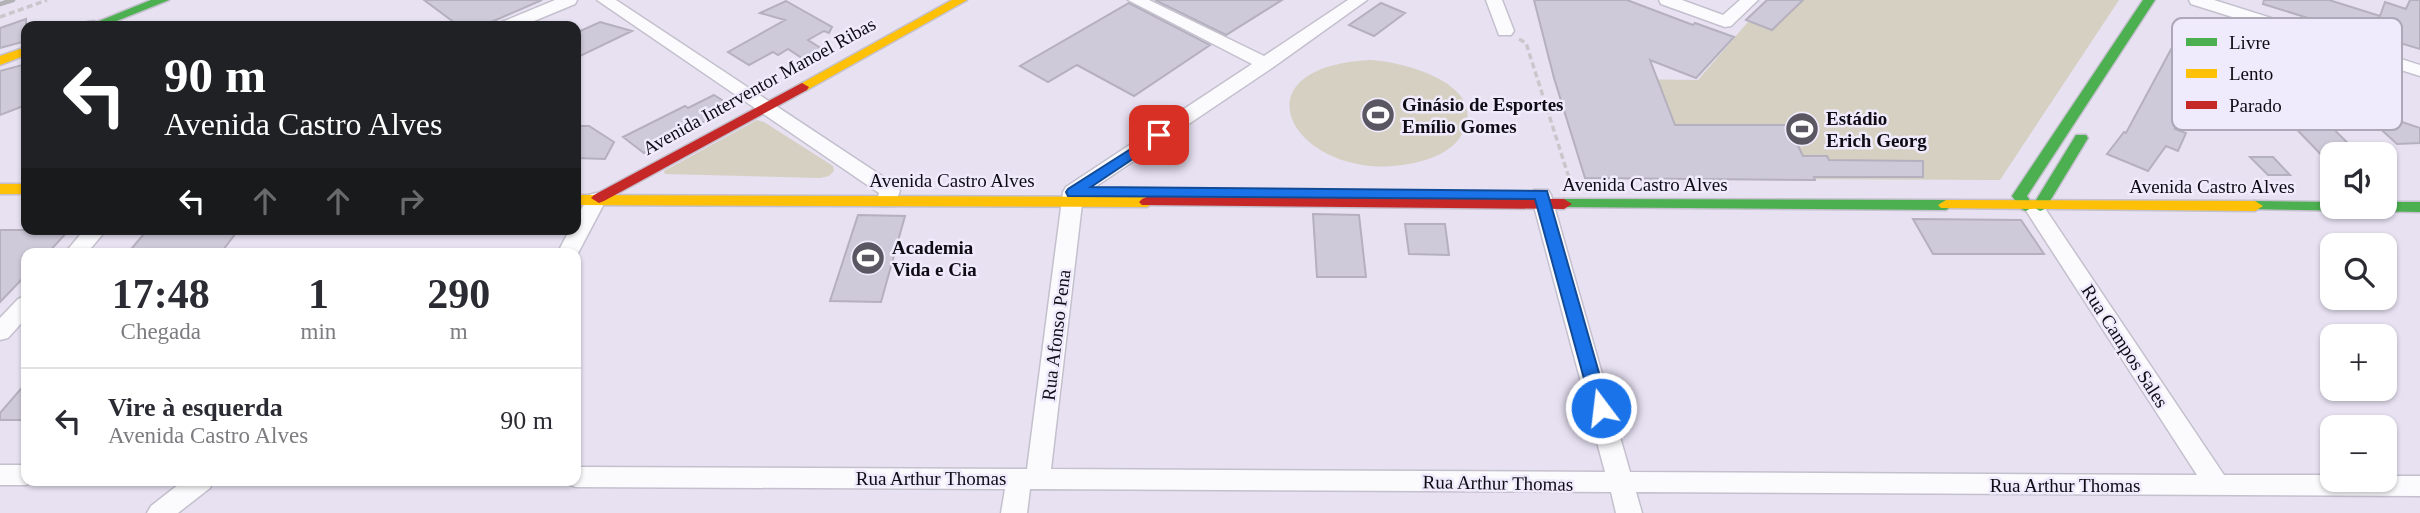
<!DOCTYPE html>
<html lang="pt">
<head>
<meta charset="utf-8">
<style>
	:root { --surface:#fff; --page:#f2f2f3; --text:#2b2b33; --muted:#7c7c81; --line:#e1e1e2 }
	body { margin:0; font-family:Georgia,serif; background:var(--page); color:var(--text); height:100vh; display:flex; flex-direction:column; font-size:26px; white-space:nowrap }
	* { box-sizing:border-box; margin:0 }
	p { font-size:23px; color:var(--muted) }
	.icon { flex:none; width:38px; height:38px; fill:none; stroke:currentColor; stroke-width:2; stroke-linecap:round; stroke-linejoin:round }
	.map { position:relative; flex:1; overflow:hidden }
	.details { position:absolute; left:21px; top:248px; width:560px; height:238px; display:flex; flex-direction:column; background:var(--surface); border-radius:14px; box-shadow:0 2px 5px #0004 }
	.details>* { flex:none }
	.banner { position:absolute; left:21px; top:21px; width:560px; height:214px; border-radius:14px; box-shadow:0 2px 5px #0004; background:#202124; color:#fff; overflow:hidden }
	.buttons { position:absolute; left:2320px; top:142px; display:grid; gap:14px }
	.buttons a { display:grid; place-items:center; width:77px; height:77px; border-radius:14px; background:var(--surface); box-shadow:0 2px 5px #0004; font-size:35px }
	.pin { position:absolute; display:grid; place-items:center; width:60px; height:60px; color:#fff; margin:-30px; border-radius:14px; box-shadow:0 4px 10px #0006 }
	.me { position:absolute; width:77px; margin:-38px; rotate:345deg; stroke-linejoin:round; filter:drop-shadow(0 0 5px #0008) }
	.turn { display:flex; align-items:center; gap:24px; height:147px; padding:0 28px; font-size:32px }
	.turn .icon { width:91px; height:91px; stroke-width:2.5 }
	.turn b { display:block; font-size:49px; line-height:60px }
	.lanes { display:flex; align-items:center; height:66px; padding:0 28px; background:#0003; justify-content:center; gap:35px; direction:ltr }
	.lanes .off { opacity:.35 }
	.eta { display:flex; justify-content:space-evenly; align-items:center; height:119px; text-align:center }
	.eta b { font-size:42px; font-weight:600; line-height:49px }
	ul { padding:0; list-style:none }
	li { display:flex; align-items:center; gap:21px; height:105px; padding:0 28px; border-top:2px solid var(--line) }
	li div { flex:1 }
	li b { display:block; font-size:26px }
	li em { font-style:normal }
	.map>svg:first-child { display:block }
</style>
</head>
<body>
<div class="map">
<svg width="2420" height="513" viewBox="0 0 2420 513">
	<rect width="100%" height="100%" fill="#e7e1f2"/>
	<!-- green -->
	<path fill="#d5d0c2" d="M1773 0H2119L2000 180 1585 178 1554 78 1698 80 1748 22Z
		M1371 60C1404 62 1490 84 1462 134 1453 151 1432 159 1414 163 1299 188 1224 67 1371 60Z
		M757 120 764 122 833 166 834 171 829 176 820 178 665 174 664 171Z"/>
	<!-- building -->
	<path fill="#cfcada" stroke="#b5b0bd" stroke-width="2" d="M424 0H542L482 26H459Z
		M1155 0H1282L1226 35Z
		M1534 0H1627L1693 25 1695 23 1734 37 1696 78 1650 60 1675 125H1788L1803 156H1827L1829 160 1923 161V177H1814L1815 180 1585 178 1554 78Z
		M1767 0H1803L1772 30 1746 20Z
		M2264 0H2329L2380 16 2385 2 2406 9 2410 0H2420V49L2370 34 2369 37 2263 4Z
		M786 1 832 27 829 33 824 31 808 40 830 54 811 64 788 49 778 55 773 52 749 65 728 52 785 20 760 13Z
		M1129 3 1210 45 1134 96 1077 65 1048 82 1020 66Z
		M1381 3 1405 13 1374 36 1349 25Z
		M26 19V41L0 48V28Z
		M600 22 632 31 576 58V33Z
		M2258 28 2296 40 2317 57 2330 56 2337 62 2364 70 2362 76 2383 83 2372 112 2420 128V143L2397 144 2361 111 2317 113 2359 154H2333V167L2281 113H2289L2274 99 2285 74 2247 50Z
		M2175 42 2213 54 2206 72 2175 129 2186 133 2178 151 2166 146 2148 171 2107 154 2124 132 2126 133Z
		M26 64V105L0 115V71Z
		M714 95 733 107 644 153 623 137 685 106 688 108Z
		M576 126H589L614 142 605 159 576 158Z
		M2250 157H2273L2290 175H2268Z
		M1313 214 1359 215 1366 277H1317Z
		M858 215 905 216 881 302 830 301Z
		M1913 219 2021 220 2044 254H1933Z
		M1405 224H1445L1449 255 1409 254Z
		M148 229H239L220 254H127Z
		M0 230H69L47 254H26V275L0 302Z
		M26 383V420H0V413Z"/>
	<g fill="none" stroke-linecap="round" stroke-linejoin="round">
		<!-- street casing -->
		<g stroke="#c4c0cd" stroke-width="3">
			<path id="street" d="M555 0H577L575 4 522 26H499L502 22Z
				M597 0H616L897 186 900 191 894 206H880L877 201 879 193Z
				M1128 0H1149L1264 56 1348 0H1367L1272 68 1083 195 1051 469 1605 472 1531 195 1534 190H1548L1551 195 1630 472 2197 475 2023 206 2026 201H2040L2224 475H2333V480H2385V476H2420V496L1636 492 1642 513H1616L1611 492 1030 489 1027 513H1001L1005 489 576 487 567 484 566 481H576V467L1027 469 1063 192 1066 187 1252 64Z
				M1486 0H1502L1514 31 1511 35H1499Z
				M1659 0H1682L1723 15 1740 0H1758L1731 26 1725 27 1661 4Z
				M2189 0H2214L2420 65V76L2191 4Z
				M94 21 103 26H84L87 22Z
				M596 193 603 195 606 200 576 257V254H557L570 229H576V219L589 195Z
				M85 229H107L86 254H64Z
				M26 296V318L8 338 0 340V318L18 299Z
				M0 465H26V481H35L26 485H0Z
				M183 481H213L210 488 178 513H147L151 506Z"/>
		</g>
		<!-- fast casing -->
		<g stroke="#c4c0cd" stroke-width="3">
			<path id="fast" d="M151 0H169L104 26H87Z
				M2143 0H2155L2027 196 2033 205 2076 135H2086L2088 138 2045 209 2040 211 2033 207 2026 211 2021 209 2012 196Z
				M1564 199 1946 200 1954 205 1946 210 1559 207 1556 204 1559 201Z
				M2255 201 2333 202V206H2385V202H2420V212L2250 209 2247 206 2250 203Z"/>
		</g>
		<!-- slow casing -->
		<g stroke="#c4c0cd" stroke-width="3">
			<path id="slow" d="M952 0H967L807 90 802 91 795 87Z
				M26 47V55L0 65V56Z
				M0 184H26V194H0Z
				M576 195 1147 197 1155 202 1147 207 576 205Z
				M1946 200 2255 201 2263 206 2255 211 1941 208 1938 205Z"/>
		</g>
		<!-- jam casing -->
		<g stroke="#c4c0cd" stroke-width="3">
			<path id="jam" d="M802 83 809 87 807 90 604 201 599 203 591 198 594 195Z
				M1147 197 1564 199 1572 204 1564 209 1142 205 1139 202 1142 199Z"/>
		</g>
		<!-- path -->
		<path stroke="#c9c7cc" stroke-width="3.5" stroke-dasharray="6 3.5" stroke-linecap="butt" d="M0 17 47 0
			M1519 39 1526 43 1571 184"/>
		<!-- street -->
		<use href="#street" fill="#fbfafd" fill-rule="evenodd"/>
		<!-- fast -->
		<use href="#fast" fill="#4caf50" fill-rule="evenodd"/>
		<!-- slow -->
		<use href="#slow" fill="#ffc107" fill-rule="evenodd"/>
		<!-- jam -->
		<use href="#jam" fill="#c62828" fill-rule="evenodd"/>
		<!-- rail -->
		<path stroke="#b2b1b5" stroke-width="4.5" d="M0 4 13 0"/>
	</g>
	<!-- route -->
	<path fill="#1a73e8" stroke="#114b97" stroke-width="2" d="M1159 131 1164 132 1166 135 1164 138 1091 187 1547 191 1609 408 1607 413H1594L1592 408 1535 199 1068 196 1066 192 1068 189Z"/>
	<!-- icons -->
	<defs>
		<g id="stadium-disc" transform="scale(1.75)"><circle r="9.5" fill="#5b5762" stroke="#f0ebfc"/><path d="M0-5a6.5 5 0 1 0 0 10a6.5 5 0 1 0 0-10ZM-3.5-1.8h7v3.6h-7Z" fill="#fff"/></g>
	</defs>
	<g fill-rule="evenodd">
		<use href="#stadium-disc" x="1378" y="115"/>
		<use href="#stadium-disc" x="1802" y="129"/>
		<use href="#stadium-disc" x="868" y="258"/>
	</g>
	<g text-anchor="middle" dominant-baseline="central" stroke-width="5" stroke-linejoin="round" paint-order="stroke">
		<!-- street labels -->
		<g font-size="19" fill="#0f0c15" stroke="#f0ebfc">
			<text transform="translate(759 86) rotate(-29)">Avenida Interventor Manoel Ribas</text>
			<text x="952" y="180">Avenida Castro Alves</text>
			<text x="1645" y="184">Avenida Castro Alves</text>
			<text x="2212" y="186">Avenida Castro Alves</text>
			<text transform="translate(1056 335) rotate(-83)">Rua Afonso Pena</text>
			<text transform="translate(2125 346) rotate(57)">Rua Campos Sales</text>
			<text x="931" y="478">Rua Arthur Thomas</text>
			<text transform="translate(1498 483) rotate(1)">Rua Arthur Thomas</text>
			<text x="2065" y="485">Rua Arthur Thomas</text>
		</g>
		<!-- poi labels -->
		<g font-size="19" font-weight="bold" fill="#0f0c15" stroke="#f0ebfc" text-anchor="start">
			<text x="1402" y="104">Ginásio de Esportes<tspan x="1402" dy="22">Emílio Gomes</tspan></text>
			<text x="1826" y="118">Estádio<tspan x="1826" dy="22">Erich Georg</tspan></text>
			<text x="892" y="247">Academia<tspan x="892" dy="22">Vida e Cia</tspan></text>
		</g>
	</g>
	<!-- legend -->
	<rect x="2172" y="18" width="230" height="112" rx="10" fill="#f0ebfc" stroke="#aca8b7" stroke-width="2"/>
	<rect x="2186" y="38" width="31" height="8" fill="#4caf50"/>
	<rect x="2186" y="69" width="31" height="9" fill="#ffc107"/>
	<rect x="2186" y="101" width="31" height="8" fill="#c62828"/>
	<g font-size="19" fill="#0f0c15">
		<text x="2229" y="49">Livre</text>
		<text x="2229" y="80">Lento</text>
		<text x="2229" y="112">Parado</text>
	</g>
</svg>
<div class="buttons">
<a><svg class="icon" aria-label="sound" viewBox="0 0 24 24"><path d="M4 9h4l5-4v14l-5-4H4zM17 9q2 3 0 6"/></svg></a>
<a><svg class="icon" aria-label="search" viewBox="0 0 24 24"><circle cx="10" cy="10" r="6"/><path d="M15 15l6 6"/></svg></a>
<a>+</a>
<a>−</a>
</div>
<div class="pin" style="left:1159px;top:135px;background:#d93025"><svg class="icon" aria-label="arrive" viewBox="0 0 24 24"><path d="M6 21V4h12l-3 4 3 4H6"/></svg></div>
<svg class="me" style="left:1601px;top:408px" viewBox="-20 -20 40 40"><circle r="17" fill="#1a73e8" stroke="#fff" stroke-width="3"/><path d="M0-11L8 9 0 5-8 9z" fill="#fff"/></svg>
<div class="banner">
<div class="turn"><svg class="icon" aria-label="left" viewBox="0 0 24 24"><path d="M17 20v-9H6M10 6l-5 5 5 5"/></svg><div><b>90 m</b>Avenida Castro Alves</div></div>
<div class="lanes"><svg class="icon" aria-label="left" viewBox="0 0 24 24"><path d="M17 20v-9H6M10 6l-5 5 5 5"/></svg><svg class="icon off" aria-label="ahead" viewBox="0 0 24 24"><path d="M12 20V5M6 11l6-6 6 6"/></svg><svg class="icon off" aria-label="ahead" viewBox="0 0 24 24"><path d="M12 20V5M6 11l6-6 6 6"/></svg><svg class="icon off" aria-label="right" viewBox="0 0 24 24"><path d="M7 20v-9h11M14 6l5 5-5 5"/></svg></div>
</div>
<section class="details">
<div class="eta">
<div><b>17:48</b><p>Chegada</p></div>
<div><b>1</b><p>min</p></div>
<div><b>290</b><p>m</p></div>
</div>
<ul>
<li><svg class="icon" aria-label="left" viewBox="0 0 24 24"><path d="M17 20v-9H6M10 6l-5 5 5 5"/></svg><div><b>Vire à esquerda</b><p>Avenida Castro Alves</p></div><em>90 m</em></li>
</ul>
</section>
</div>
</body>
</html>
